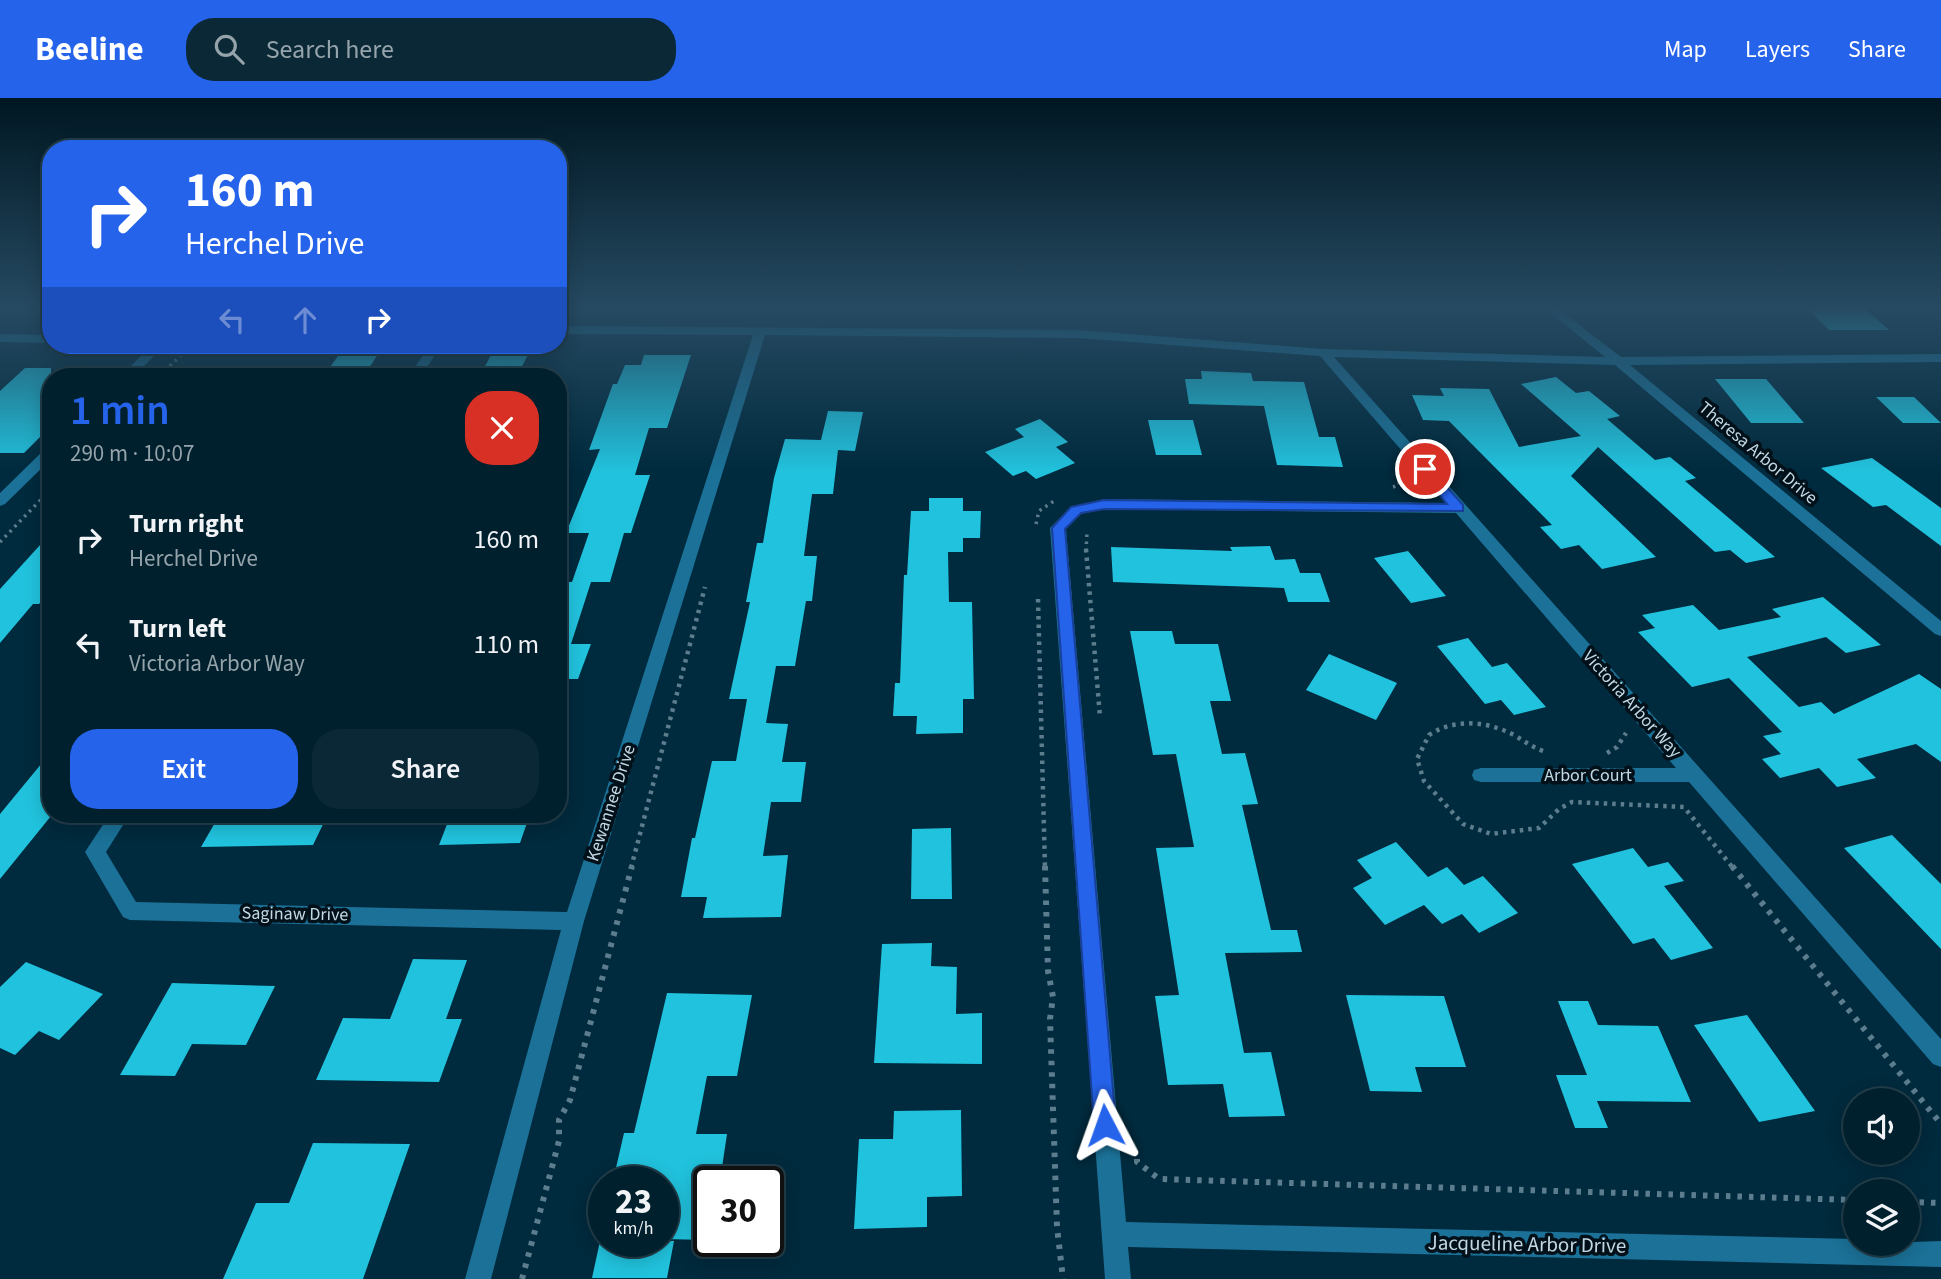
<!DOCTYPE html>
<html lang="en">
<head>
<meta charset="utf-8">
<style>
	:root { --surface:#00202e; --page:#0a2836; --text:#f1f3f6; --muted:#95a3aa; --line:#223e4a; --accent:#2563eb }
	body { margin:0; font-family:"Source Sans 3",sans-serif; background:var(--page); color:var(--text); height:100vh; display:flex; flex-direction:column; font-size:26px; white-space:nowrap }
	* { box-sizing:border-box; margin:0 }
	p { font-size:23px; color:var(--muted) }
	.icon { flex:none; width:38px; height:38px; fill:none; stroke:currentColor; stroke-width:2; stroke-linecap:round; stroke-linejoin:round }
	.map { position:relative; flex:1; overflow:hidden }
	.side { position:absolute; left:42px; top:270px; width:525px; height:455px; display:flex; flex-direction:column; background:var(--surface); border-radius:28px; box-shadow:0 4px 18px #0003,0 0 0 2px var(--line) }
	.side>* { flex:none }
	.top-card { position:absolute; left:42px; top:42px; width:525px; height:214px; border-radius:28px; box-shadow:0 4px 18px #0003,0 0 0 2px var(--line); background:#2563eb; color:#fff; overflow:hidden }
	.controls { position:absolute; left:1843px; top:990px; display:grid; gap:14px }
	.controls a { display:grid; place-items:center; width:77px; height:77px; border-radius:50%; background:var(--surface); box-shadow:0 4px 18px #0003,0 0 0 2px var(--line); font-size:35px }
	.speed { position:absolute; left:588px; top:1068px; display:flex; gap:14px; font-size:35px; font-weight:700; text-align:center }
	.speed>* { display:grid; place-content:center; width:91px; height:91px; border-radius:50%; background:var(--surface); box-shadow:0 4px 18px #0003,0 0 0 2px var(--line); line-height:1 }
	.speed small { font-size:18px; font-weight:400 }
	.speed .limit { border:4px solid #111; border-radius:10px; background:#fff; color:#111 }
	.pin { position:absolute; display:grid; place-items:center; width:60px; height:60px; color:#fff; margin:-30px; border:4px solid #fff; border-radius:50%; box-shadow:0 2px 7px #0007 }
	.me { position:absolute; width:77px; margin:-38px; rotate:356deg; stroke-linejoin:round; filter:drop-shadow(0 0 5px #0008) }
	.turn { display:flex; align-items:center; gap:24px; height:147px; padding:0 28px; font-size:32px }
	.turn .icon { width:91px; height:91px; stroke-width:2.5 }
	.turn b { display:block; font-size:49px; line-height:60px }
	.lanes { display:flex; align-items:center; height:66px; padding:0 28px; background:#0003; justify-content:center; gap:35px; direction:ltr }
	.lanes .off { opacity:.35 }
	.round { display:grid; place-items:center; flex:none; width:74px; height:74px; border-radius:28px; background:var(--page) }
	.summary { display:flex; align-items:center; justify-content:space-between; height:119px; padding:0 28px }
	h1 { font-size:42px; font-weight:600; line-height:52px; color:var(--accent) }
	.action { display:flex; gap:14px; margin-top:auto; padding:14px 28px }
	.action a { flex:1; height:80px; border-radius:28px; background:var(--accent); color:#fff; font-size:28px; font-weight:600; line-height:80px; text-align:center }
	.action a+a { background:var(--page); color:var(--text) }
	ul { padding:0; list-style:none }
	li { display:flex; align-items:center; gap:21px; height:105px; padding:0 28px }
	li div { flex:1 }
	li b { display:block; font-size:26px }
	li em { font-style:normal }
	header { display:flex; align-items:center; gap:42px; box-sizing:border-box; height:98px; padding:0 35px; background:var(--accent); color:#fff }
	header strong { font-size:33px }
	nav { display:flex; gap:38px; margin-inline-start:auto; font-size:24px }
	.search { width:490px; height:63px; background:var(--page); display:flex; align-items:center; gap:18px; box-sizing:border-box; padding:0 24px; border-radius:28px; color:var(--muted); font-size:26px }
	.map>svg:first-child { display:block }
</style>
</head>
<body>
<header>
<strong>Beeline</strong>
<div class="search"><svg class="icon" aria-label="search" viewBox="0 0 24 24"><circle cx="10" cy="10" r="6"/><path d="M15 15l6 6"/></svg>Search here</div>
<nav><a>Map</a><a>Layers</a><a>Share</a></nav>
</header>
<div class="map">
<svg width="1941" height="1181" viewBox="0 0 1941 1181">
	<rect width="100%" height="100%" fill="#002a3d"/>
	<!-- building -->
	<path fill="#21c2dd" d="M1806 209H1863L1889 232H1829Z
		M346 247H384L365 276H325Z
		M493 253H530L517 278H480Z
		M644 257H691L667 330H649L635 377H650L631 435H624L610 484H572L589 435H566L600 351 589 352 613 286H617L625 267H641Z
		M25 270H51V328L24 355H0V293Z
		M1201 273 1251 275 1253 283 1304 284 1319 339H1335L1343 369 1277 367 1264 308 1189 306 1185 281H1202Z
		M1556 279 1576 295 1589 293 1620 318 1607 321 1655 362 1670 359 1696 380 1685 383 1775 459 1746 465 1730 452 1715 454 1598 349 1571 378 1656 459 1602 471 1579 447 1561 451 1540 429 1552 427 1449 323 1423 322 1412 297 1444 298 1440 290 1489 291 1519 349 1581 338 1521 286Z
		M1715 281H1766L1804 325H1751Z
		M1876 299H1914L1941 325H1903Z
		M828 313 863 314 855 353 838 352 833 396H812L804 458H817L812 503H806L795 568H776L766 625 788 626 782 664H806L801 704H771L763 758 788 757 781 819 703 820 707 799H681L692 740H695L712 663H736L747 601H729L750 504H746L757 445H763L774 380 785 341 821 342Z
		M1040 321 1068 344 1056 349 1075 365 1036 381 1026 373 1013 378 985 354 1024 339 1015 331Z
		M1148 322H1193L1202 357H1156Z
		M1872 360 1941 410V448L1886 407 1873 409 1821 370Z
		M929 400H963V413H981L980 440H963V454H948L949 504H972L974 601H963V635L916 636 917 618H893L895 585H900L904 477H907L911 413H929Z
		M51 435V493L39 506H33L0 545V491Z
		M1270 448 1275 462 1295 461 1300 475H1320L1330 504H1288L1284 490 1113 484 1111 449 1232 453 1230 449Z
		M1408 453 1446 498 1411 505 1374 460Z
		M558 484H591L571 546H591L578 581H558Z
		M1823 499 1881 547 1846 555 1826 539 1747 559 1799 609 1821 604 1834 616 1919 576 1941 591V664L1916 646 1857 661 1876 680 1837 689 1819 670 1780 680 1762 661 1781 656 1763 638 1782 634 1729 580 1692 589 1638 534 1655 530 1642 517 1693 507 1719 532 1781 519 1772 511Z
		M1130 533H1172L1175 546H1218L1231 603H1210L1222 656 1245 655 1258 706 1242 707 1271 832H1297L1302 854 1225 855 1244 955 1271 954 1285 1018 1229 1019 1223 986 1168 987 1155 898 1179 897 1156 750 1194 749 1176 656 1153 657Z
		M1468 540 1492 569 1507 565 1546 609 1514 617 1501 602 1485 606 1437 548Z
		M1329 556 1397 585 1376 622 1306 592Z
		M51 654V718L0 781V716Z
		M220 716H328L313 747 201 749Z
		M451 716H530L520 745 439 747Z
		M951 730 952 801H911L912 731Z
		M1892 737 1941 786V851L1844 750Z
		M1396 744 1428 779 1447 769 1464 787 1483 778 1518 815 1479 835 1462 816 1442 826 1424 807 1385 827 1353 790 1372 780 1357 762Z
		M1633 750 1648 769 1668 764 1684 783 1664 788 1713 850 1671 862 1654 840 1633 846 1572 766Z
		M932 845 931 868 957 869 956 916 982 915V966L874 965 882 846Z
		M413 861 467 862 446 921H462L439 984 316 982 343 920 390 921Z
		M26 864 103 896 59 942 39 933 15 957 0 950V889Z
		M172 885 275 888 246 947 192 946 175 978 120 977Z
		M667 895 752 897 737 978H707L696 1036H727L720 1083H709V1142L663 1141V1083H613L624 1035H634Z
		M1346 897 1444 898 1466 969H1415L1422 994 1370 993Z
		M1558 903H1588L1598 927 1658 928 1691 1004 1597 1003 1608 1030H1575L1556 977H1587Z
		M1747 917 1815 1013 1759 1024 1694 927Z
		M961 1012 962 1098 927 1099V1129L854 1131 859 1041H893L894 1013Z
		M313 1045 410 1046 363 1181H223L256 1105H289Z
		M600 1143H674L667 1180H592Z"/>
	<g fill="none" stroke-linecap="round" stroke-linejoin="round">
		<!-- path-far2 -->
		<path stroke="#5c7d8d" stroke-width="3.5" stroke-dasharray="2.5 4.5" stroke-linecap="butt" d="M160 278 191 247
			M1393 389 1399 387 1400 374
			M1036 426 1039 413 1057 401
			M0 444 51 391
			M1086 453 1087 434"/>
		<!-- path-far1 -->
		<path stroke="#5c7d8d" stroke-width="4.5" stroke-dasharray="3.5 5" stroke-linecap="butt" d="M1086 451 1100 619
			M1038 501 1045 770
			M1543 653C1532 649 1524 643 1514 637 1487 623 1455 620 1429 637L1417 661 1424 683 1463 726 1491 736 1539 730 1559 711 1572 704 1684 709 1733 770
			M1607 655 1617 649 1626 635
			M631 770 705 489"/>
		<!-- path -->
		<path stroke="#5c7d8d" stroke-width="6" stroke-dasharray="4.5 7" stroke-linecap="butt" d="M1045 768 1048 873 1053 899 1050 921 1057 1129 1063 1181
			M1732 768 1941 1026
			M1137 1061V1064L1159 1081 1855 1102
			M1908 1104 1941 1105
			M522 1181 559 1043V1022L570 1002 632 768"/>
		<!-- minor -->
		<path fill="#1b7197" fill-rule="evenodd" d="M1543 209H1556L1621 259 1941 256V264L1630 267 1941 523V538L1935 536 1615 267 1334 259 1941 941V969L1933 966 1689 684H1481L1474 682 1472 677 1474 672 1481 670H1676L1456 415 1104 411 1081 416 1066 431 1126 1124 1855 1141V1146L1941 1143V1169L1128 1149 1131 1181H1105L1050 430 1071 409 1104 401 1447 405 1320 258 1078 240 765 237 584 823 491 1181H465L561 832 130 822 123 819 85 754 110 716H130L106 754 136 804 567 814 753 237 558 236V228L1078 232 1324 251 1605 259Z
			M0 236 51 237V245L0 244Z
			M152 247H165L134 278H121Z
			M430 247H442L421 278H409Z
			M51 349V361L5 406 0 408V395L46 350Z"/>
	</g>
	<!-- sky -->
	<linearGradient id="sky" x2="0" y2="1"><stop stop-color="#001722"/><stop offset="0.56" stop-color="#264a62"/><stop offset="1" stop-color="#264a62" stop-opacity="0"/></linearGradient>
	<rect width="1941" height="374" fill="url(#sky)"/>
	<!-- route -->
	<path fill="#2563eb" stroke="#184099" stroke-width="2" d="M1425 367 1429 369 1463 407V413L1104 411 1081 415 1065 431 1116 1027 1113 1035 1105 1038 1097 1035 1094 1027 1052 430 1071 409 1104 402 1447 406 1418 371Z"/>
	<g text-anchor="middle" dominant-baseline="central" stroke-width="7" stroke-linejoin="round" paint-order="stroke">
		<!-- street labels -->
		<g font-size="18" fill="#c2d8e4" stroke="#021119">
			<text transform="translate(1758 355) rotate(40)">Theresa Arbor Drive</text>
			<text transform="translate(1632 606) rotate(48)">Victoria Arbor Way</text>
			<text x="1588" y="677">Arbor Court</text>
			<text transform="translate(611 705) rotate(-72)">Kewannee Drive</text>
			<text transform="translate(295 816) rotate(1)">Saginaw Drive</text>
		</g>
		<!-- near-street labels -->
		<g font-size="21" fill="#c2d8e4" stroke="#021119">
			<text transform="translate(1527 1146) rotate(1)">Jacqueline Arbor Drive</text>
		</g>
	</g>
</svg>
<div class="controls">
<a><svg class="icon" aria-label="sound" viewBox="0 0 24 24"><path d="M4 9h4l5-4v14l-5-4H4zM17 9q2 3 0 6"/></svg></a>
<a><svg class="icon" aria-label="layers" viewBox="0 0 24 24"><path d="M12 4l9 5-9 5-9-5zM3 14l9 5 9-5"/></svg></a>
</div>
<div class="speed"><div>23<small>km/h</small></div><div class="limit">30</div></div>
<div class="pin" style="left:1425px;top:371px;background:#d93025"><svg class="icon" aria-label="arrive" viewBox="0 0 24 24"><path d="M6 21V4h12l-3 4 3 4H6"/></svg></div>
<svg class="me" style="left:1105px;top:1027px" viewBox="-20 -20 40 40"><path d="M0-17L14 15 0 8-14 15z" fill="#2563eb" stroke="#fff" stroke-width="4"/></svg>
<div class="top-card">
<div class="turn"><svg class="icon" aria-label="right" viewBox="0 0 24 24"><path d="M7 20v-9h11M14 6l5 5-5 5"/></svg><div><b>160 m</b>Herchel Drive</div></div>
<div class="lanes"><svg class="icon off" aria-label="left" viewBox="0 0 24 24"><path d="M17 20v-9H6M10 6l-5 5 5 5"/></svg><svg class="icon off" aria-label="ahead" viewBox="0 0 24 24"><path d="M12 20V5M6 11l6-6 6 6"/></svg><svg class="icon" aria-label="right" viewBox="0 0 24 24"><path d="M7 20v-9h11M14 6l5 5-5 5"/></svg></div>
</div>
<section class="side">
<div class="summary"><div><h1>1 min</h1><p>290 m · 10:07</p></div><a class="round" style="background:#d93025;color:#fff"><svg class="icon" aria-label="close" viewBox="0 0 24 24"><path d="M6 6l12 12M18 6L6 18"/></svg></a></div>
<ul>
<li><svg class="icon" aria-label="right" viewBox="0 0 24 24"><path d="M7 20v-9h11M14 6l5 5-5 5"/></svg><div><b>Turn right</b><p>Herchel Drive</p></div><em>160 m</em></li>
<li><svg class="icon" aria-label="left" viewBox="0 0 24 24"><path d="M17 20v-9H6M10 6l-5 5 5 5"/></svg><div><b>Turn left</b><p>Victoria Arbor Way</p></div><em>110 m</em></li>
</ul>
<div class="action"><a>Exit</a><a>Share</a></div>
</section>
</div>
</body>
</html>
